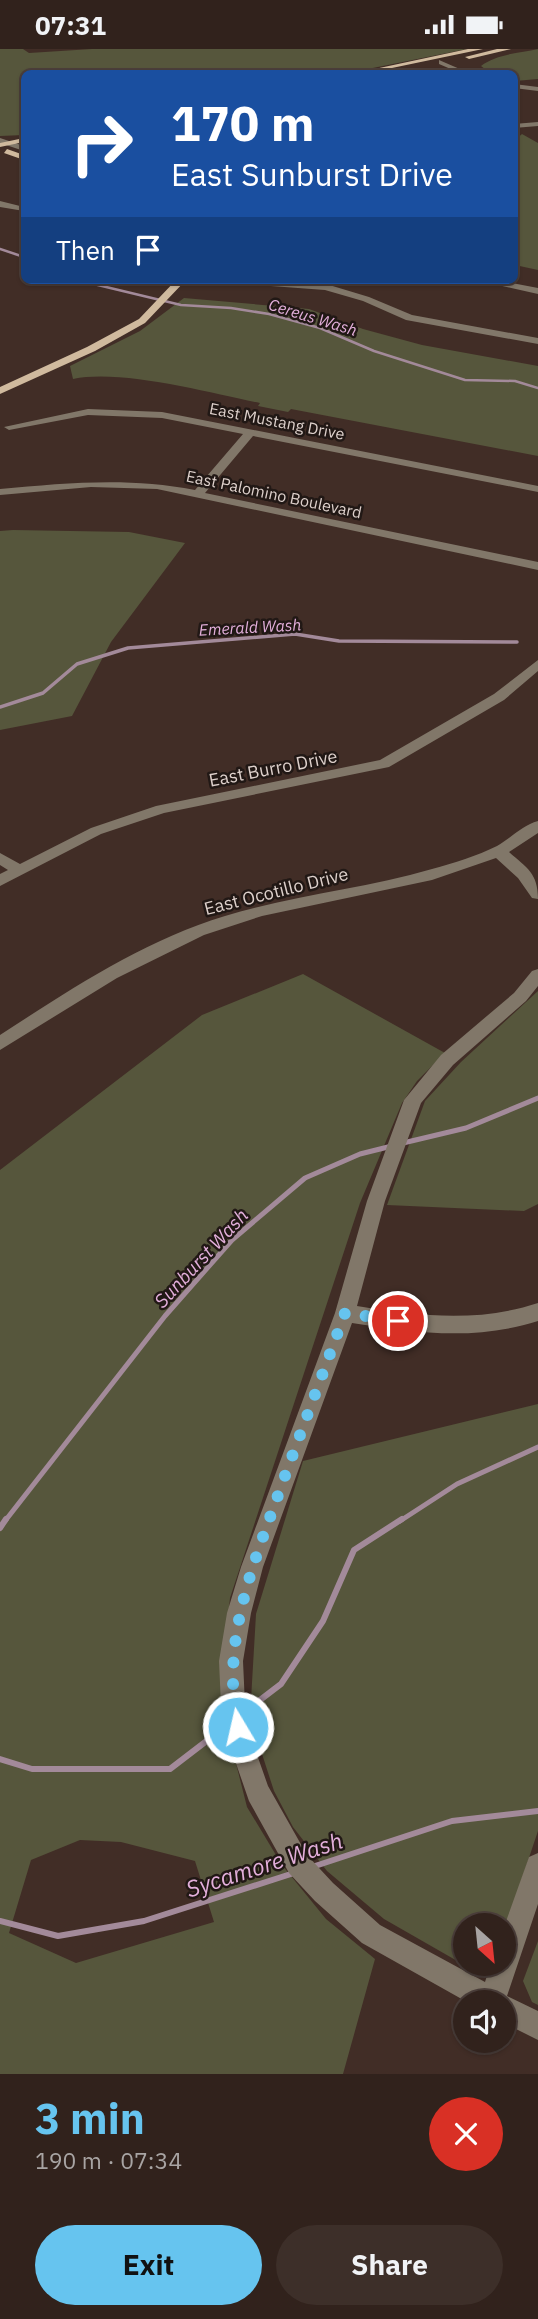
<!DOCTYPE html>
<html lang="en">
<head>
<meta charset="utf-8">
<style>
	:root { --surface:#31221c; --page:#3d2f29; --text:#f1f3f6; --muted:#a8a4a3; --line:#4c3f3b; --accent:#66c4ef }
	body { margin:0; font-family:"IBM Plex Sans",sans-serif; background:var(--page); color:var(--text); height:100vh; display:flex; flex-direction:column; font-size:26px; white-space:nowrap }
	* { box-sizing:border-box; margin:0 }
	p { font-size:23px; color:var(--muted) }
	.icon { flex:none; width:38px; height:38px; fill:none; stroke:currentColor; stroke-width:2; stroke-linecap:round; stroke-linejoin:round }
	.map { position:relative; height:2025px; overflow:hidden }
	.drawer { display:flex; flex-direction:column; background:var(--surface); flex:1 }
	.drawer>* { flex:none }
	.guide { position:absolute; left:21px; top:21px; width:497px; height:214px; border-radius:10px; box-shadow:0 2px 5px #0004,0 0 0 2px var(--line); background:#1a4fa0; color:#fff; overflow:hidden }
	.needle { width:46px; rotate:153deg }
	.fabs { position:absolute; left:453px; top:1864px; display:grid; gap:14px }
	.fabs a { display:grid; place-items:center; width:63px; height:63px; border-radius:50%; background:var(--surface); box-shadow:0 2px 5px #0004,0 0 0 2px var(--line); font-size:35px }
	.pin { position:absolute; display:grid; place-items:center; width:60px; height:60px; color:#fff; margin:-30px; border:4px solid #fff; border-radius:50%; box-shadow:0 2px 7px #0007 }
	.me { position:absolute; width:77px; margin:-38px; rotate:351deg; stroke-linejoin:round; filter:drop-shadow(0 0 5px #0008) }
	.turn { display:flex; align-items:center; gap:24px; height:147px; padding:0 35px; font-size:32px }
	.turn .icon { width:91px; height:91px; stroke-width:2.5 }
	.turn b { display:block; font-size:49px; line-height:60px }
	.then { display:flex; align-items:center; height:66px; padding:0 35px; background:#0003; gap:14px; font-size:26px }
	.round { display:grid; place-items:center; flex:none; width:74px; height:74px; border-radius:37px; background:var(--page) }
	.summary { display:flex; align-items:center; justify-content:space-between; height:119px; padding:0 35px }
	h1 { font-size:42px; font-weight:700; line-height:52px; color:var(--accent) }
	.button { display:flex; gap:14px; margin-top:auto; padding:14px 35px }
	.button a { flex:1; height:80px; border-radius:42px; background:var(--accent); color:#111; font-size:28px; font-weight:700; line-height:80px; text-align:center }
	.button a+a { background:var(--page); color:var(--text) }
	.status { display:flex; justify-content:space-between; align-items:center; height:49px; padding:0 35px; background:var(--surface); direction:ltr }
	.status svg { height:19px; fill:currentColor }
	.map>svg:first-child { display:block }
</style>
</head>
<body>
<div class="status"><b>07:31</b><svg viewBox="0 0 49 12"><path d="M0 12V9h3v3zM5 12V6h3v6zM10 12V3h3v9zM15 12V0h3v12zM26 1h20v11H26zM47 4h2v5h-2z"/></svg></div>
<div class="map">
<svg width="538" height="2025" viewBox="0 0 538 2025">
	<rect width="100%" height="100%" fill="#412d26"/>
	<!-- green -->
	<path fill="#56563c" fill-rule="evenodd" d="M0 0H23L29 4 92 0H467L348 24H24V86L0 87Z
		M538 0V30L515 32 514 24H490L481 17C496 5 520 4 538 0Z
		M522 85 538 94V221L515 216V91Z
		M184 249 309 260 363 280 422 296 538 317V407L291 360 288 363 258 357 260 354C209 344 122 320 73 330L70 317 140 282Z
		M13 481 129 483 185 494 111 593 72 667 0 681V482Z
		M303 925 445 1004 417 1032 402 1054 360 1154 230 1549 224 1604V1667L247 1758 282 1816 326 1870 375 1910 343 2025H0V1121L202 966ZM80 1791 121 1793 195 1812 214 1873 76 1914 9 1884 31 1811Z
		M538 942V1155L524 1162 387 1156 425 1052 461 1013Z
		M538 1355V1782L504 1883V1876H466V1914L492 1915 473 1921 384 1870 327 1822 293 1778 274 1742 250 1668 256 1565 303 1412Z
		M538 1892V1956L532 1953 523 1932Z"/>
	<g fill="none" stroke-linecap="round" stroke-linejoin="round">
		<!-- stream-far3 -->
		<path stroke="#a38a9a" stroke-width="2.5" d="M0 200 24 208
			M77 231 181 256 231 259 269 265 320 279 374 302 465 331 515 332 538 339"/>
		<!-- stream-far2 -->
		<path stroke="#a38a9a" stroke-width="3.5" d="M0 658 43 644 77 615 128 599 295 585 339 592 517 593"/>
		<!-- stream-far1 -->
		<path stroke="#a38a9a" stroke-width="5" d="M403 1094 466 1079 538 1049
			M5 1472 165 1267 232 1191 305 1129 360 1105 392 1097
			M400 1472 457 1435 538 1398"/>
		<!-- stream -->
		<path stroke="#a38a9a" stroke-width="6" d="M0 1479 6 1470
			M243 1664 281 1635 323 1572 354 1501 402 1470
			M0 1710 32 1720H170L230 1674
			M312 1818 452 1772 538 1762
			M0 1872 58 1887 144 1872 294 1824"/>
		<!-- minor -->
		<path fill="#817769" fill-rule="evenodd" d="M439 11 469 24H460L439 15Z
			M514 35 538 38V42L514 39Z
			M538 73V77L514 79V75Z
			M0 89 24 97V100L21 101 0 94Z
			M0 152 24 158V162L0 158Z
			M224 231 326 235 369 248 412 266 538 289V295L406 271 363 252 325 241 229 234Z
			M476 231H496L538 239V245Z
			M88 360 162 363 538 437V443L253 387 205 444 538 513V521L157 440 91 438 0 446V440C66 434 129 428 195 441L243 385 162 369 88 366 9 381 4 378Z
			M538 611V622L504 651 389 718 164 764 101 785 0 837V825L8 821 0 816V804L20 815 91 779 156 757 380 711 494 645Z
			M538 772V784L509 803C527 819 538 824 538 850L532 849 518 829 496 809 432 831 262 867 204 886 117 929 0 1001V986C71 940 143 892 225 867 293 846 364 840 432 820 454 814 477 807 497 797 511 789 523 776 538 772Z
			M538 920V937L526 952 453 1016 421 1054 385 1152 357 1257C419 1267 477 1274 538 1254V1272C475 1292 416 1284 352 1274L263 1518 251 1564 243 1612 245 1656 255 1700 268 1737 307 1806 333 1834 380 1876 485 1933 491 1914H504V1878L529 1808 538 1804V1855L507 1947 538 1962V1991L504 1974V1953H467L362 1894 315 1852 289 1824 249 1752 231 1700 221 1656 219 1612 227 1564 241 1518 335 1264 367 1152 404 1051 441 1006 514 944 532 922Z"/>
		<!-- major -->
		<path fill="#d0ba9e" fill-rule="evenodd" d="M468 0H483L368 24H356Z
			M497 0H511L469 10 465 8Z
			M24 89V93L0 98V94Z
			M7 100 24 106V111L4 104Z
			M176 231H186L145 274 95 302 0 345V338L87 298 139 270Z"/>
	</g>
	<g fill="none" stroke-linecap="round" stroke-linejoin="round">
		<!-- route -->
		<path stroke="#66c4ef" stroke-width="12" stroke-dasharray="0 21.6" d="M238 1678C220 1592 254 1514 282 1435 303 1378 324 1321 345 1264L398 1272"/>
	</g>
	<g text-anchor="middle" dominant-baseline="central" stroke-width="5" stroke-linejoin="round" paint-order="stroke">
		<!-- far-water labels -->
		<g font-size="16" font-style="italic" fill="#e3afdb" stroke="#211815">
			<text transform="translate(313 268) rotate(17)">Cereus Wash</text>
			<text transform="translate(250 578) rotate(-3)">Emerald Wash</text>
		</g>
		<!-- far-street labels -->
		<g font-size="16" fill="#ddd0cb" stroke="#211815">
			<text transform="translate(277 372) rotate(11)">East Mustang Drive</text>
			<text transform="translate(274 445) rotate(12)">East Palomino Boulevard</text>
		</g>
		<!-- street labels -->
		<g font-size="18" fill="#ddd0cb" stroke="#211815">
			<text transform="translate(273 719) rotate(-11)">East Burro Drive</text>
			<text transform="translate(276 842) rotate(-14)">East Ocotillo Drive</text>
		</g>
		<!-- water labels -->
		<g font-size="19" font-style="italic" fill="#e3afdb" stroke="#211815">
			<text transform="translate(201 1209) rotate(-47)">Sunburst Wash</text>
		</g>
		<!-- near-water labels -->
		<g font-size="23" font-style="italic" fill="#e3afdb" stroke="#211815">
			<text transform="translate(264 1815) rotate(-18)">Sycamore Wash</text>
		</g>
	</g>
</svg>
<div class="fabs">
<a><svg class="needle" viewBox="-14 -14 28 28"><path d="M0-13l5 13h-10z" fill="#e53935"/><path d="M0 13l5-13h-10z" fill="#a8a4a3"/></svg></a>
<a><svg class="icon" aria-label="sound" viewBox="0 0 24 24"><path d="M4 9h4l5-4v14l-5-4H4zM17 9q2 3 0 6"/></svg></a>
</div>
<div class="pin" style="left:398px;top:1272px;background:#d93025"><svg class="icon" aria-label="arrive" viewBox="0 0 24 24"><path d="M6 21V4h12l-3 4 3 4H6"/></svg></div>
<svg class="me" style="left:238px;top:1678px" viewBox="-20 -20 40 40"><circle r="17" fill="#66c4ef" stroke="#fff" stroke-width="3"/><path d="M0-11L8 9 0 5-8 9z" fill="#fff"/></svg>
<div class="guide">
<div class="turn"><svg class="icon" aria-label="right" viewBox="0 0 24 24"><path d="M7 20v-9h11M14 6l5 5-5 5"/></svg><div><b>170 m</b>East Sunburst Drive</div></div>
<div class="then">Then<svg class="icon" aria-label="arrive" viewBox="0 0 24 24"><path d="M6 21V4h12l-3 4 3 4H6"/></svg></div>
</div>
</div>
<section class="drawer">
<div class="summary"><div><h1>3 min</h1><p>190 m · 07:34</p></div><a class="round" style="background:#d93025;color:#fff"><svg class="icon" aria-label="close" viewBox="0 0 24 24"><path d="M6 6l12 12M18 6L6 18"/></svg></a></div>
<div class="button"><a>Exit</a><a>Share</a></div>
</section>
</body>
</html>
